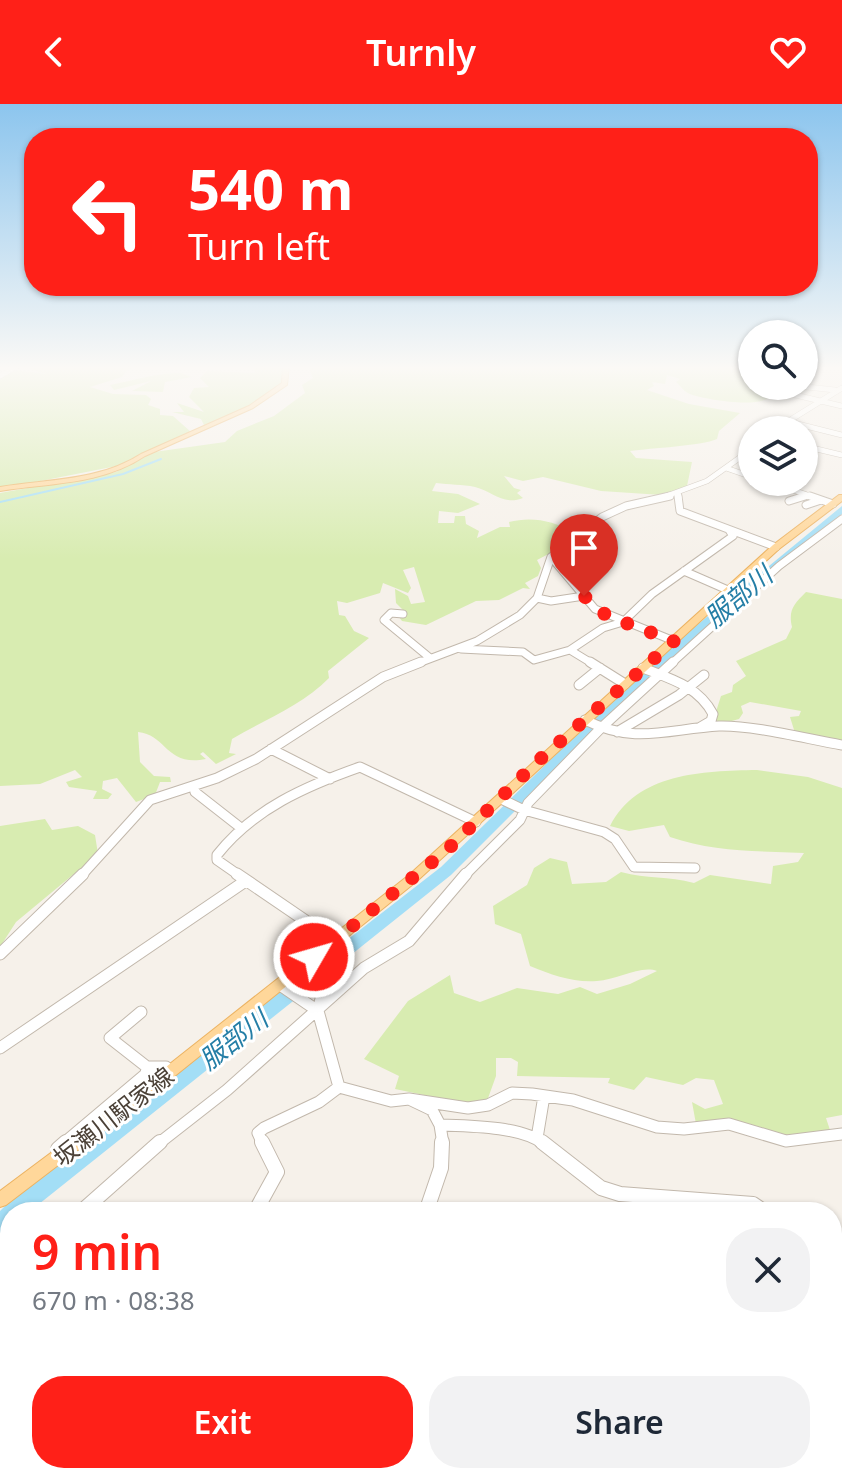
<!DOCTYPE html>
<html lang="en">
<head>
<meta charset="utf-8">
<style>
	:root { --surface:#fff; --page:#f2f2f3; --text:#1f2937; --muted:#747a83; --accent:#ff2018 }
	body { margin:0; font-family:"Noto Sans","Noto Sans JP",sans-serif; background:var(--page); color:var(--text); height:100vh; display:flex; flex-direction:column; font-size:30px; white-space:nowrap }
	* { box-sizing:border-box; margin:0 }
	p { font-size:26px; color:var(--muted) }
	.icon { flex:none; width:44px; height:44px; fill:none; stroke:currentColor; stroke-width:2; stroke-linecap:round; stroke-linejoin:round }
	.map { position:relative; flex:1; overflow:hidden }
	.drawer { position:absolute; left:0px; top:1098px; width:842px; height:282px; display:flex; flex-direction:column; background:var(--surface); border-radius:32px 32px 0 0; box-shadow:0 2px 6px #0004 }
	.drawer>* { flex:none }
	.hud { position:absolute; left:24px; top:24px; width:794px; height:168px; border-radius:32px; box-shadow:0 2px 6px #0004; background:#ff2018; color:#fff; overflow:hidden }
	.tools { position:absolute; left:738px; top:216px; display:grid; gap:16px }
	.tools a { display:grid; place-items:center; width:80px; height:80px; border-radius:50%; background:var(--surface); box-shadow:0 2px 6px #0004; font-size:40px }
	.pin { position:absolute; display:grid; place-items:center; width:68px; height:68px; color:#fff; margin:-82px -34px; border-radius:50% 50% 50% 0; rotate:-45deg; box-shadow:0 0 8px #0007 }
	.pin .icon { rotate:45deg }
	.me { position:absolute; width:88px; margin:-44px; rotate:52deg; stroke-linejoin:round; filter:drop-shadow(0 0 6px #0008) }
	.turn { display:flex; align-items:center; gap:28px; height:168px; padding:0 32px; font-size:36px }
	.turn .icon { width:104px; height:104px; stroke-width:2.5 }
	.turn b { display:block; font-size:56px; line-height:68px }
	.round { display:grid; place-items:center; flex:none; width:84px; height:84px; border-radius:32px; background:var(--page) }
	.headline { display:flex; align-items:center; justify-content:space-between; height:136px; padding:0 32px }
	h1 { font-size:48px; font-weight:600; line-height:60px; color:var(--accent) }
	.cta { display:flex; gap:16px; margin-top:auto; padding:16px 32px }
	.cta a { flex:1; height:92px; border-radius:32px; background:var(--accent); color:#fff; font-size:32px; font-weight:600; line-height:92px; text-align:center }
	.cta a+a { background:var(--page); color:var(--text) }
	header { display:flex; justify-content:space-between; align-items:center; height:104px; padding:0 32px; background:var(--accent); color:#fff; font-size:36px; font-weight:600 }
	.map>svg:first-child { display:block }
</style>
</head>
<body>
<header><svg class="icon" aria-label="back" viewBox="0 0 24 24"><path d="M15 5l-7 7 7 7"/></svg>Turnly<svg class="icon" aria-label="heart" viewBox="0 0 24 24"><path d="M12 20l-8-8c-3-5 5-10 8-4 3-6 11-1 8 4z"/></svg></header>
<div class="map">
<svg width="842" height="1379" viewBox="0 0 842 1379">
	<rect width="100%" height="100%" fill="#f6f1ea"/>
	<!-- green -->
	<path fill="#d8ecb1" d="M20 262H147L128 265 122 273 90 283 113 290 146 291 151 295 148 301 160 305V311L173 312 191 328 132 359 0 385V274L13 266 47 270Z
		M253 262H285L283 278C261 295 232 318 204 321L201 315 172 308H184L177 299 204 308 189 293 194 284 209 283 200 274 207 267 255 269Z
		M308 262H747L752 265V282L768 287 770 293C758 304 706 296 690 290 684 288 681 282 676 278L680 275 667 271 665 280 652 278 654 282 647 286 689 300 740 309 719 327 717 335C701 342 651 344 630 347L636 354 692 358 687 382 662 391 601 387 543 373 523 377 504 372 514 384 521 386 517 389 523 394C503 402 492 387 475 383 462 380 449 381 436 379L432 387 458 390 480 400 458 409 439 407 438 419H454L455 412H465L466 420 479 427 477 434 500 423H510L509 418C532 412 554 417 573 428L564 432 562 443 537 456 541 464 538 472 525 479 530 485 523 484 499 496 476 497 426 521 402 517 399 513 407 510 396 499 395 485 408 492 411 500 425 498 414 463 403 466 411 484 408 489 383 479 380 489 347 499 337 497 339 511 345 512 354 527 369 534 328 567 329 574C303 601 264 616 232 635L229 649 236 650 216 660 203 648 200 650 206 655C166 663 167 631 138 628L140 658 154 672 170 673 171 678H160L155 691 136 698 117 674 103 677 102 685 112 690 108 695H93L97 687 69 683 66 678 82 673 75 666 40 680 0 682V389L116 368 154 348 225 338 237 327 274 312 305 289 302 281 313 274Z
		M181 269 192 273 165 278 163 288 132 287 151 277 114 286 110 281C136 276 155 269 181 269Z
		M806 488 842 495V640L795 629 790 613 799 612 801 607 750 598 741 602 743 609 739 615 721 620 714 614 721 592 732 588 733 581 746 572 736 557 786 535 792 523C788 506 794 500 806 488Z
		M757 666 808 673 842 684V1011L826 1014 830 1026 788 1033 696 1020 692 998 705 1005 723 1000 714 976 696 974 683 981 646 973 634 986 608 979 610 974 517 972 518 958 511 954H496V972L487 997 463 999 395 985 399 972 364 955 408 897 450 871 454 889 480 898 517 884 558 890 580 883 597 890 630 880 657 867C640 861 617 876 597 877 574 879 552 871 530 862L521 830 495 820 493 802 527 781 534 764 550 754 567 758 572 780 606 778 621 768C647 775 668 772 694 779L710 771 771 780 773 762 798 758 804 749C758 747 713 748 670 733L664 721 629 727 610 722C637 669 702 667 757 666Z
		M45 715 52 726 78 722 95 731 98 750 16 818 0 843V722Z"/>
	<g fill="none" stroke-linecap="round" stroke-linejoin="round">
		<!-- stream -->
		<path stroke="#a3def6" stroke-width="2" d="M0 398 123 370 161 355"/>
		<!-- river -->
		<path fill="#a3def6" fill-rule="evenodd" d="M842 402V410L649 573 451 771 29 1108H10V1124L0 1129V1107L6 1101 441 763 641 567Z
			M10 1206V1228L0 1232V1210Z"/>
		<!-- minor-far4 casing -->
		<g stroke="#c2b8ac" stroke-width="6">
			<path id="minor-far4" d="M748 262 752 264
				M0 272 17 262
				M757 282 842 302
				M798 282 835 286
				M786 317 842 331
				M774 326 842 284
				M804 342 842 351
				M726 364 752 373
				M770 378 816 394
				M678 389 679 394
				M661 394 707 377 752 345
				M799 394 809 391"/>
		</g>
		<!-- minor-far3 casing -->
		<g stroke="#c2b8ac" stroke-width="9">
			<path id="minor-far3" d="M678 392 680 407 776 443
				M810 392 833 400
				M789 397 805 392
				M806 401 821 396
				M551 453 595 505 674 537
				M684 467 730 487
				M537 494 551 497 584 492
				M403 510 391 509 384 516 430 554
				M461 545 523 548 534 556 570 546 603 524 623 518 652 490 733 432 729 426
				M570 546 593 560
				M416 560 477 537 520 511 537 494 551 453 602 413 626 402 670 392
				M671 560 779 462 842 415"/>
		</g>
		<!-- minor-far2 casing -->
		<g stroke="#c2b8ac" stroke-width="11">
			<path id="minor-far2" d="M590 558 625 580
				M643 564C671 575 698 582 713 610L711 617 699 624
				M579 581 600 564
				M585 616C635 641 668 625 719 622 753 621 807 635 842 641
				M617 628 679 591 704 571
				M271 645 330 675
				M194 682 195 688 241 724
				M501 695 524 706 604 728 615 735 634 763 695 764
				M81 772 150 696 217 674 256 655 383 573 421 558
				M240 772 217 756V751C253 705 306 682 360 663L476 718
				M464 772 520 716 528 699 601 624 673 558"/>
		</g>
		<!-- minor-far1 casing -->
		<g stroke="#c2b8ac" stroke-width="13">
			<path id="minor-far1" d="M237 770 319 826 322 830 313 849 328 866 318 907 339 983 319 998 264 1024 258 1029 263 1040
				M0 850 83 770
				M280 881 318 907
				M0 944 244 778
				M147 963H166L171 967
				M339 983 391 997 409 995 432 1006 440 1021 443 1040
				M409 995 468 1004 488 1001 512 989 532 990 573 996 657 1023 684 1025 729 1020 786 1037 842 1030
				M440 1021C468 1022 522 1022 544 1040
				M537 1034 544 992
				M63 1040 146 970 147 963 110 934 141 908
				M158 1040 227 986 364 864 409 837 466 770"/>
		</g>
		<!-- minor casing -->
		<g stroke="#c2b8ac" stroke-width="16">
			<path id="minor" d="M542 1038 601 1084 620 1090 753 1100 765 1108
				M58 1045 66 1038
				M81 1108 160 1038
				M255 1108 277 1068 262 1038
				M426 1108 441 1064 442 1038
				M832 1141 842 1144
				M0 1229 10 1225
				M17 1370V1379
				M395 1370 399 1379
				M492 1370 499 1379
				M798 1370 802 1379
				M168 1379 179 1370"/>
		</g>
		<!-- major casing -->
		<g stroke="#ecb362" stroke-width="2">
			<path id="major" d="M283 262H289L287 281 253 304 145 352C102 381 49 379 0 387V383C48 375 99 377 141 350L249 302 282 279Z
				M839 391H842V397L779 445 417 777 176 971 6 1101 0 1103V1087L166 963 409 771 773 441Z
				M0 1147 10 1153V1171L0 1165Z
				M832 1201 842 1202V1220L832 1219Z"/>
		</g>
		<!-- minor-far4 -->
		<use href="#minor-far4" stroke="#fff" stroke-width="5"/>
		<!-- minor-far3 -->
		<use href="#minor-far3" stroke="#fff" stroke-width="7"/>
		<!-- minor-far2 -->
		<use href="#minor-far2" stroke="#fff" stroke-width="9"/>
		<!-- minor-far1 -->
		<use href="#minor-far1" stroke="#fff" stroke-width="11"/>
		<!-- minor -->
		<use href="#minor" stroke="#fff" stroke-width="14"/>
		<!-- major -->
		<use href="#major" fill="#ffd79a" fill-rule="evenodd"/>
	</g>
	<!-- sky -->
	<linearGradient id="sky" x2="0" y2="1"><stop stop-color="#8cc5ee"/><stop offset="0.58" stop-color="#fbf9f6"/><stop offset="1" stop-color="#fbf9f6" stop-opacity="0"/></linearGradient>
	<rect width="842" height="455" fill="url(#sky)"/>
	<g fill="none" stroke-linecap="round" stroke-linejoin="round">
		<!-- route -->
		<path stroke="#ff2018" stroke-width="14" stroke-dasharray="0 25.2" d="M314 853 447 746 538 657 674 537 607 512 584 492"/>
	</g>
	<g text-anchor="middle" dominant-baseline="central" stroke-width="6" stroke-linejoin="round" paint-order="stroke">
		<!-- street labels -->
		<g font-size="24" fill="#4b4137" stroke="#fff">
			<text transform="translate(113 1012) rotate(-38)">坂瀬川駅家線</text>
		</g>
		<!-- water labels -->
		<g font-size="26" font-style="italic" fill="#247ea6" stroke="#fff">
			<text transform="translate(738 492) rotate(-40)">服部川</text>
			<text transform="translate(233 935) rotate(-38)">服部川</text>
		</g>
	</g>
</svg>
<div class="tools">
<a><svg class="icon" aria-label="search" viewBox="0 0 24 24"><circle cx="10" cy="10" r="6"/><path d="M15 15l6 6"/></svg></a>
<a><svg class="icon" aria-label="layers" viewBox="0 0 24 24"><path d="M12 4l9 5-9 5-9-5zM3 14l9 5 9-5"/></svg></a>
</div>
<div class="pin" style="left:584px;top:492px;background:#d93025"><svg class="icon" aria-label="arrive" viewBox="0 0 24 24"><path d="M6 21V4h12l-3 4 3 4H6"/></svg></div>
<svg class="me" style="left:314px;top:853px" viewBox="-20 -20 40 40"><circle r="17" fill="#ff2018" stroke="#fff" stroke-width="3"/><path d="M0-11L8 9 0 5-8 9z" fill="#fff"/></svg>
<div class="hud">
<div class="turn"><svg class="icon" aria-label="left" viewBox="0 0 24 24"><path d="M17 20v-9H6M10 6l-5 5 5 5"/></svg><div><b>540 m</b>Turn left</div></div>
</div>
<section class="drawer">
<div class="headline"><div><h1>9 min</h1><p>670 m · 08:38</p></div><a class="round"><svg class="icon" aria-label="close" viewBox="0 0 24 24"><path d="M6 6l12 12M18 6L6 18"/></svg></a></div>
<div class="cta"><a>Exit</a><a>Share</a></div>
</section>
</div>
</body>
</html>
